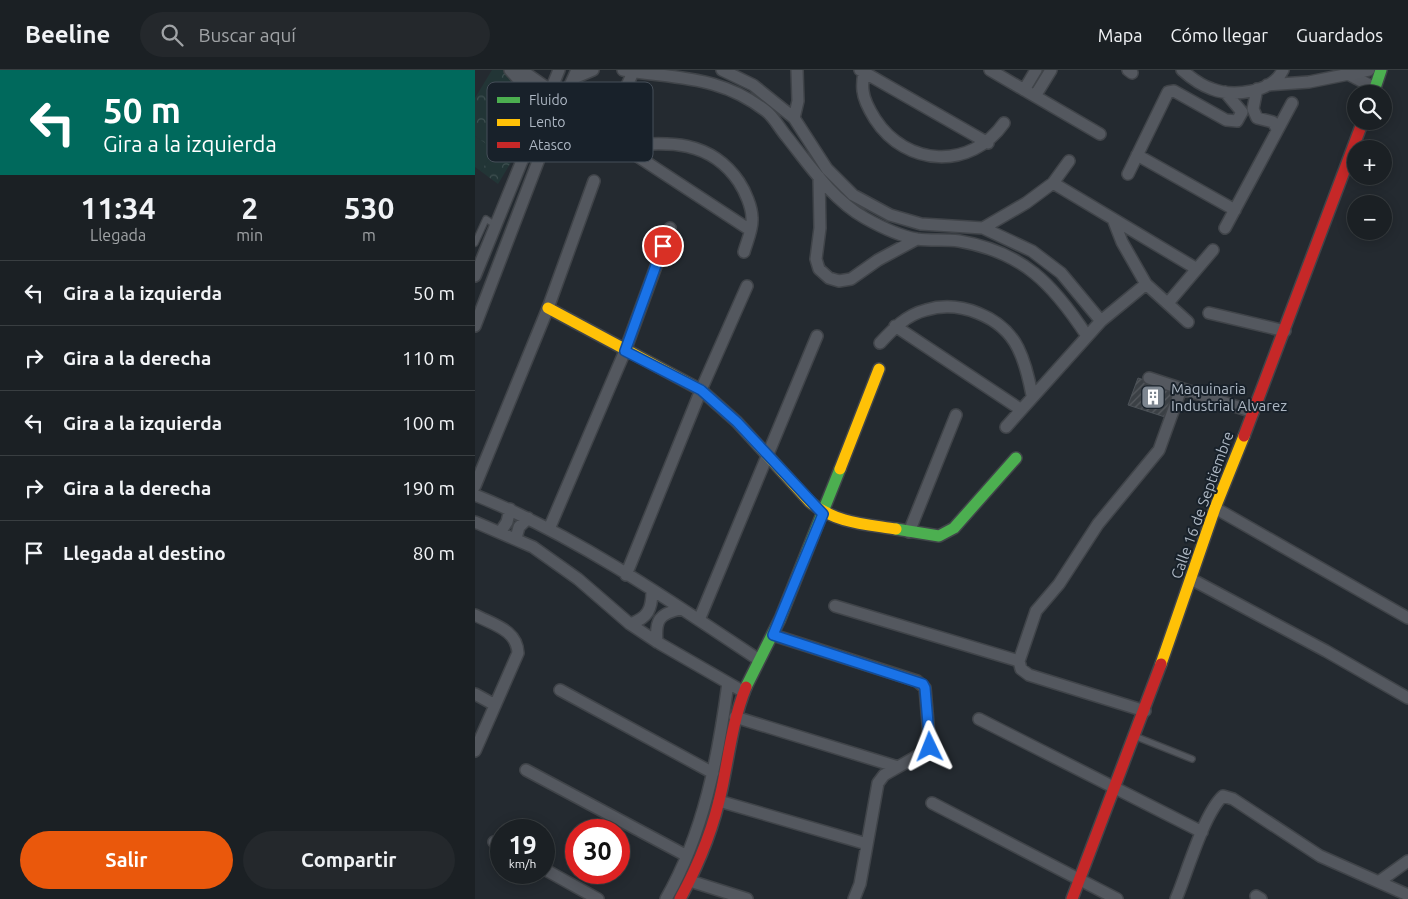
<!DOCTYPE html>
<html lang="es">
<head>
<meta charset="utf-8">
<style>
	:root { --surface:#1b2024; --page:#24282c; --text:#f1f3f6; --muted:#a0a3a6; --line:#393e41; --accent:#ea580c }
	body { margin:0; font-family:Ubuntu,sans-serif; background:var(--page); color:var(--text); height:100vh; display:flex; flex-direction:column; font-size:19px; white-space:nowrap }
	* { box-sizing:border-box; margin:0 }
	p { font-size:16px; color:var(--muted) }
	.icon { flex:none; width:28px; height:28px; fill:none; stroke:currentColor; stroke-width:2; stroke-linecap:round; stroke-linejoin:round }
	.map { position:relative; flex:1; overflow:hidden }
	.sheet { display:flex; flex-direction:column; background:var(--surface); width:475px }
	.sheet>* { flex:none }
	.top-card { background:#00695c; color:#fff; overflow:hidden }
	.tools { position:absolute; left:872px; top:15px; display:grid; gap:10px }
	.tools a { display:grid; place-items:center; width:45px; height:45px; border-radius:50%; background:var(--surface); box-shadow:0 2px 12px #0003,0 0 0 1px var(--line); font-size:25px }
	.speed { position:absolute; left:15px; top:749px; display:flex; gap:10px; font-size:25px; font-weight:700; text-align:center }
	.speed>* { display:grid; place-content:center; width:65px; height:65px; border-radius:50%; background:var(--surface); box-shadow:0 2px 12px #0003,0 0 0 1px var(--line); line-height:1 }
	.speed small { font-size:12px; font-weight:400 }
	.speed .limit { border:8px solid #d22; background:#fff; color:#111 }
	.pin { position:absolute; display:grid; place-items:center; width:42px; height:42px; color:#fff; margin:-21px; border:2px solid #fff; border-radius:50%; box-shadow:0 1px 5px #0007 }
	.me { position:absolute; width:55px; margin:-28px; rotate:358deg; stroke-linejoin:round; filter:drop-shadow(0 0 4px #0008) }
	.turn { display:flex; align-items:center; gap:18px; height:105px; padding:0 20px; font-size:22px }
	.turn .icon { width:65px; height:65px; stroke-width:2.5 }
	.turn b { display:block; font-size:35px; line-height:42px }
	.eta { display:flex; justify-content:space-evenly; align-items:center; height:85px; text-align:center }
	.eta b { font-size:30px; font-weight:600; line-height:35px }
	.cta { display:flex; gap:10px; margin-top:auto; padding:10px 20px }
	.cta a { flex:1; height:58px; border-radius:30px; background:var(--accent); color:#fff; font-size:20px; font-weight:600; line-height:58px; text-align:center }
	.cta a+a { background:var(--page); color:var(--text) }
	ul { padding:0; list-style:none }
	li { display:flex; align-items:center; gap:15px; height:65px; padding:0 20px; border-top:1px solid var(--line) }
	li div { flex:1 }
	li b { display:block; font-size:19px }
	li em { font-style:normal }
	header { display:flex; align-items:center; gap:30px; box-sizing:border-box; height:70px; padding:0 25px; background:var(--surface); border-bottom:1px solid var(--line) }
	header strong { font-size:24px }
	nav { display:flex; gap:28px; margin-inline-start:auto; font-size:18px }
	.search { width:350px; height:45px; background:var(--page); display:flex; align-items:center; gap:12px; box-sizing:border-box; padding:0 18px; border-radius:28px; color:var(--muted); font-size:19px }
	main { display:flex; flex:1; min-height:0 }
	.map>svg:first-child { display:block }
</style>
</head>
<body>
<header>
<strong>Beeline</strong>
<div class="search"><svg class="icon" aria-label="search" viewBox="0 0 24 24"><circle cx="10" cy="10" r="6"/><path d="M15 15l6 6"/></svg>Buscar aquí</div>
<nav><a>Mapa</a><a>Cómo llegar</a><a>Guardados</a></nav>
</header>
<main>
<section class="sheet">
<div class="top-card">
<div class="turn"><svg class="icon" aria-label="left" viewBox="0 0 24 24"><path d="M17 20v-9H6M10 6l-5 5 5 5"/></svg><div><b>50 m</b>Gira a la izquierda</div></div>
</div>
<div class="eta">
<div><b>11:34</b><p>Llegada</p></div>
<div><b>2</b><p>min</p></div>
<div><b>530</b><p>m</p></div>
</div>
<ul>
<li><svg class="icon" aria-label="left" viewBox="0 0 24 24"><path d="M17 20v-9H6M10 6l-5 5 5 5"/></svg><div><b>Gira a la izquierda</b></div><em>50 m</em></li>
<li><svg class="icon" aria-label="right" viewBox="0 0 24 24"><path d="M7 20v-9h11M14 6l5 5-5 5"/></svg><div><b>Gira a la derecha</b></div><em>110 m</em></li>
<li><svg class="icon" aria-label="left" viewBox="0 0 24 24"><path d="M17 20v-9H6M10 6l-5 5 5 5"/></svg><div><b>Gira a la izquierda</b></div><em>100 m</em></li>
<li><svg class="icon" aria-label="right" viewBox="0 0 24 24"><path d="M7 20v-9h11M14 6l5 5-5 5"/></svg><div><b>Gira a la derecha</b></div><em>190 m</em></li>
<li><svg class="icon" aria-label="arrive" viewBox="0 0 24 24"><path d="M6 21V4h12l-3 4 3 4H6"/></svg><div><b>Llegada al destino</b></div><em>80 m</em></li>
</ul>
<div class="cta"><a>Salir</a><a>Compartir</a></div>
</section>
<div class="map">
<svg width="933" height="829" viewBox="0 0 933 829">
	<defs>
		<pattern id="park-crowns" width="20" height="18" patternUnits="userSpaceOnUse" patternTransform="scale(1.25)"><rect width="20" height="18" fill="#223536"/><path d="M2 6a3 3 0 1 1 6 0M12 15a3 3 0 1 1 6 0" fill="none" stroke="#3f5051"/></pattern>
		<pattern id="building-hatch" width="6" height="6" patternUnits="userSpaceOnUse" patternTransform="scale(1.25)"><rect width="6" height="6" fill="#3b4045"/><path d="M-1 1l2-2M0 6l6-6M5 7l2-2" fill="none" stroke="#55595e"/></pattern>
	</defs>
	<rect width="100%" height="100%" fill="#242a30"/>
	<!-- park -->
	<path fill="url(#park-crowns)" d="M17 0H28L72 32 23 114 0 97V28Z"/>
	<!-- garden -->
	<path fill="#223536" d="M0 66 20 80 6 101 0 97Z"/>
	<!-- building -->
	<path fill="url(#building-hatch)" stroke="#4c5258" d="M663 308 703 320 693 348 653 335Z"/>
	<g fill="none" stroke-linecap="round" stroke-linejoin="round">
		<!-- lane casing -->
		<g stroke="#404449" stroke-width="8">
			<path id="lane" d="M0 173 11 149 20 155
				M662 667 717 689"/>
		</g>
		<!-- street casing -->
		<g stroke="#404449" stroke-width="14">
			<path id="street" d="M35 0 46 12 71 30
				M148 0C201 9 245 5 291 41 299 47 305 59 312 67 335 96 357 129 390 148 406 157 424 166 442 169 456 171 470 169 484 171 548 182 578 214 612 266
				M247 0 278 15 319 48 352 99 378 125 415 145 446 154 508 158 557 181 586 203 626 251
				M385 0 513 73
				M515 0 625 64
				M653 0 657 3
				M707 0C716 8 725 15 737 19 758 27 797 23 808 0
				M389 2C388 8 387 15 388 21 389 31 395 41 400 49 431 97 496 100 529 53
				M40 3 52 4 75 20
				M875 5 900 18
				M99 8 118 0
				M792 15 834 12 894 0
				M782 19 778 39 782 48 798 52 802 59
				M549 20 561 0
				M560 26 576 0
				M319 48 323 31 322 0
				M130 65 275 160
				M148 76C193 71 236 70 264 112 270 121 277 137 277 148 278 159 272 171 269 182
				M121 84 159 0
				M662 85 760 140
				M653 104 693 22 699 21 751 50 762 51 767 42 750 22
				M344 107 345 158 341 189 344 199 354 208 364 211 376 209 403 190 442 169
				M578 113 722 199
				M638 149 647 172 671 214 713 252
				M508 158 551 133 578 113 594 91
				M750 158 817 33
				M0 206 84 0
				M693 233 738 180
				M734 243 810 261
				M0 256 77 55 102 0
				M420 256 545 339
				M405 273C418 259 431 245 451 240 484 230 527 246 543 278 550 292 554 309 557 325
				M674 308 778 342
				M531 357 626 251 671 214
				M0 416 73 238 119 111
				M0 425C98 464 196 531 284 590
				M740 438 933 548
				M0 452 58 477 103 509 155 554 182 572 269 622
				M74 459 150 281 195 158
				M26 461 32 452 35 439
				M434 462 481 345
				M41 468 44 457 53 448
				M151 505 226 320 272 216
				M716 509 851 581 933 628
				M360 536 544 591
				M0 545C19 555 42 560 43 583L0 681
				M224 550 342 266
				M155 554C173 548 177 539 177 521
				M298 565 442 611 450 618 455 677 451 681 409 705 403 713 385 814 379 829
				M182 572C180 550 184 544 205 539
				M85 620 238 703
				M0 624 20 635
				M670 641 554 605 546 599 544 591 561 541 584 514 623 454 684 380 706 319
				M260 647 423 697
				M504 649 727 762
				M51 700 212 786
				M244 731 392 774
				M457 733 642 829
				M19 772 26 776
				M69 799 123 829
				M215 811 272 829
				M905 811 933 791
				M781 826 786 829
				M191 829C229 762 243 688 253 613
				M701 829C712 803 729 743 748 726L758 729 845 786 933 825"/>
		</g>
		<!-- fast casing -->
		<g stroke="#404449" stroke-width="14">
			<path id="fast" d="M898 24 906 0
				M421 459 464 466 479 458 541 388
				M271 617 305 549 365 399"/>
		</g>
		<!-- slow casing -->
		<g stroke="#404449" stroke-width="14">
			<path id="slow" d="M73 238 226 320 262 352 335 432C360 453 390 454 421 459
				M365 399 404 299
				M686 594 740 438 769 366"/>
		</g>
		<!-- jam casing -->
		<g stroke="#404449" stroke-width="14">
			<path id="jam" d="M769 366 888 51
				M205 829C224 794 239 757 247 718 254 684 258 649 271 617
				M597 829 686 594"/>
		</g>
		<!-- lane -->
		<use href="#lane" stroke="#54585f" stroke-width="5.5"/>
		<!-- street -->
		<use href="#street" stroke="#54585f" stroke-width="11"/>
		<!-- fast -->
		<use href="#fast" stroke="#4caf50" stroke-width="11"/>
		<!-- slow -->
		<use href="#slow" stroke="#ffc107" stroke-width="11"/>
		<!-- jam -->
		<use href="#jam" stroke="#c62828" stroke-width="11"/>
	</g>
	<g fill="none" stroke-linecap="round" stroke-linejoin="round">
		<!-- route casing -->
		<g stroke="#114b97" stroke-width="12">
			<path id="route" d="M188 176 150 281 226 320 262 352 348 444 298 565 448 614 450 618 455 677"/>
		</g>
		<!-- route -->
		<use href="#route" stroke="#1a73e8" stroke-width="9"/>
	</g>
	<!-- icons -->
	<defs>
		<g id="building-square" transform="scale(1.25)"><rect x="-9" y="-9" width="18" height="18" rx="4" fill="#7d8690" stroke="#18212a"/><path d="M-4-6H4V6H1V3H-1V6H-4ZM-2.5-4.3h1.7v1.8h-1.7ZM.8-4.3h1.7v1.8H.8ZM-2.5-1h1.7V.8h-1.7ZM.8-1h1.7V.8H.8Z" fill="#fff"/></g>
	</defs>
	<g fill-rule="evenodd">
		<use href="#building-square" x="678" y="327"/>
	</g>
	<g text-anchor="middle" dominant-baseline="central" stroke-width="4" stroke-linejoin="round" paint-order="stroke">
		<!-- poi labels -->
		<g font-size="15" fill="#adb7c3" stroke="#18212a" text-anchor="start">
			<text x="696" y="318">Maquinaria<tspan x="696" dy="17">Industrial Alvarez</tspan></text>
		</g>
		<!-- street labels -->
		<g font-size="15" fill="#adb7c3" stroke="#18212a">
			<text transform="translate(727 435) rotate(-70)">Calle 16 de Septiembre</text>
		</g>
	</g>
	<!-- legend -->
	<rect x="12" y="12" width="166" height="80" rx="8" fill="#18212a" stroke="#454e58" stroke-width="1"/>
	<rect x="22" y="27" width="23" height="6" fill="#4caf50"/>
	<rect x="22" y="49" width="23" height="7" fill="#ffc107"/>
	<rect x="22" y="72" width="23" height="6" fill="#c62828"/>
	<g font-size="14" fill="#adb7c3">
		<text x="54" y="35">Fluido</text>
		<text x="54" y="57">Lento</text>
		<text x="54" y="80">Atasco</text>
	</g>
</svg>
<div class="tools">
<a><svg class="icon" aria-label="search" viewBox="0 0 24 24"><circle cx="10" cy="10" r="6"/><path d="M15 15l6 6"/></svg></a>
<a>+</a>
<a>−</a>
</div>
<div class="speed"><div>19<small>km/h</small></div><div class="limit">30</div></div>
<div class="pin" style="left:188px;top:176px;background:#d93025"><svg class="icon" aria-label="arrive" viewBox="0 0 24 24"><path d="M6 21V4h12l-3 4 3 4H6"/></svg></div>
<svg class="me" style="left:455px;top:677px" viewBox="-20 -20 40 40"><path d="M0-17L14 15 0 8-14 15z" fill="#1a73e8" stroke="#fff" stroke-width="4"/></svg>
</div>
</main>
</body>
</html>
